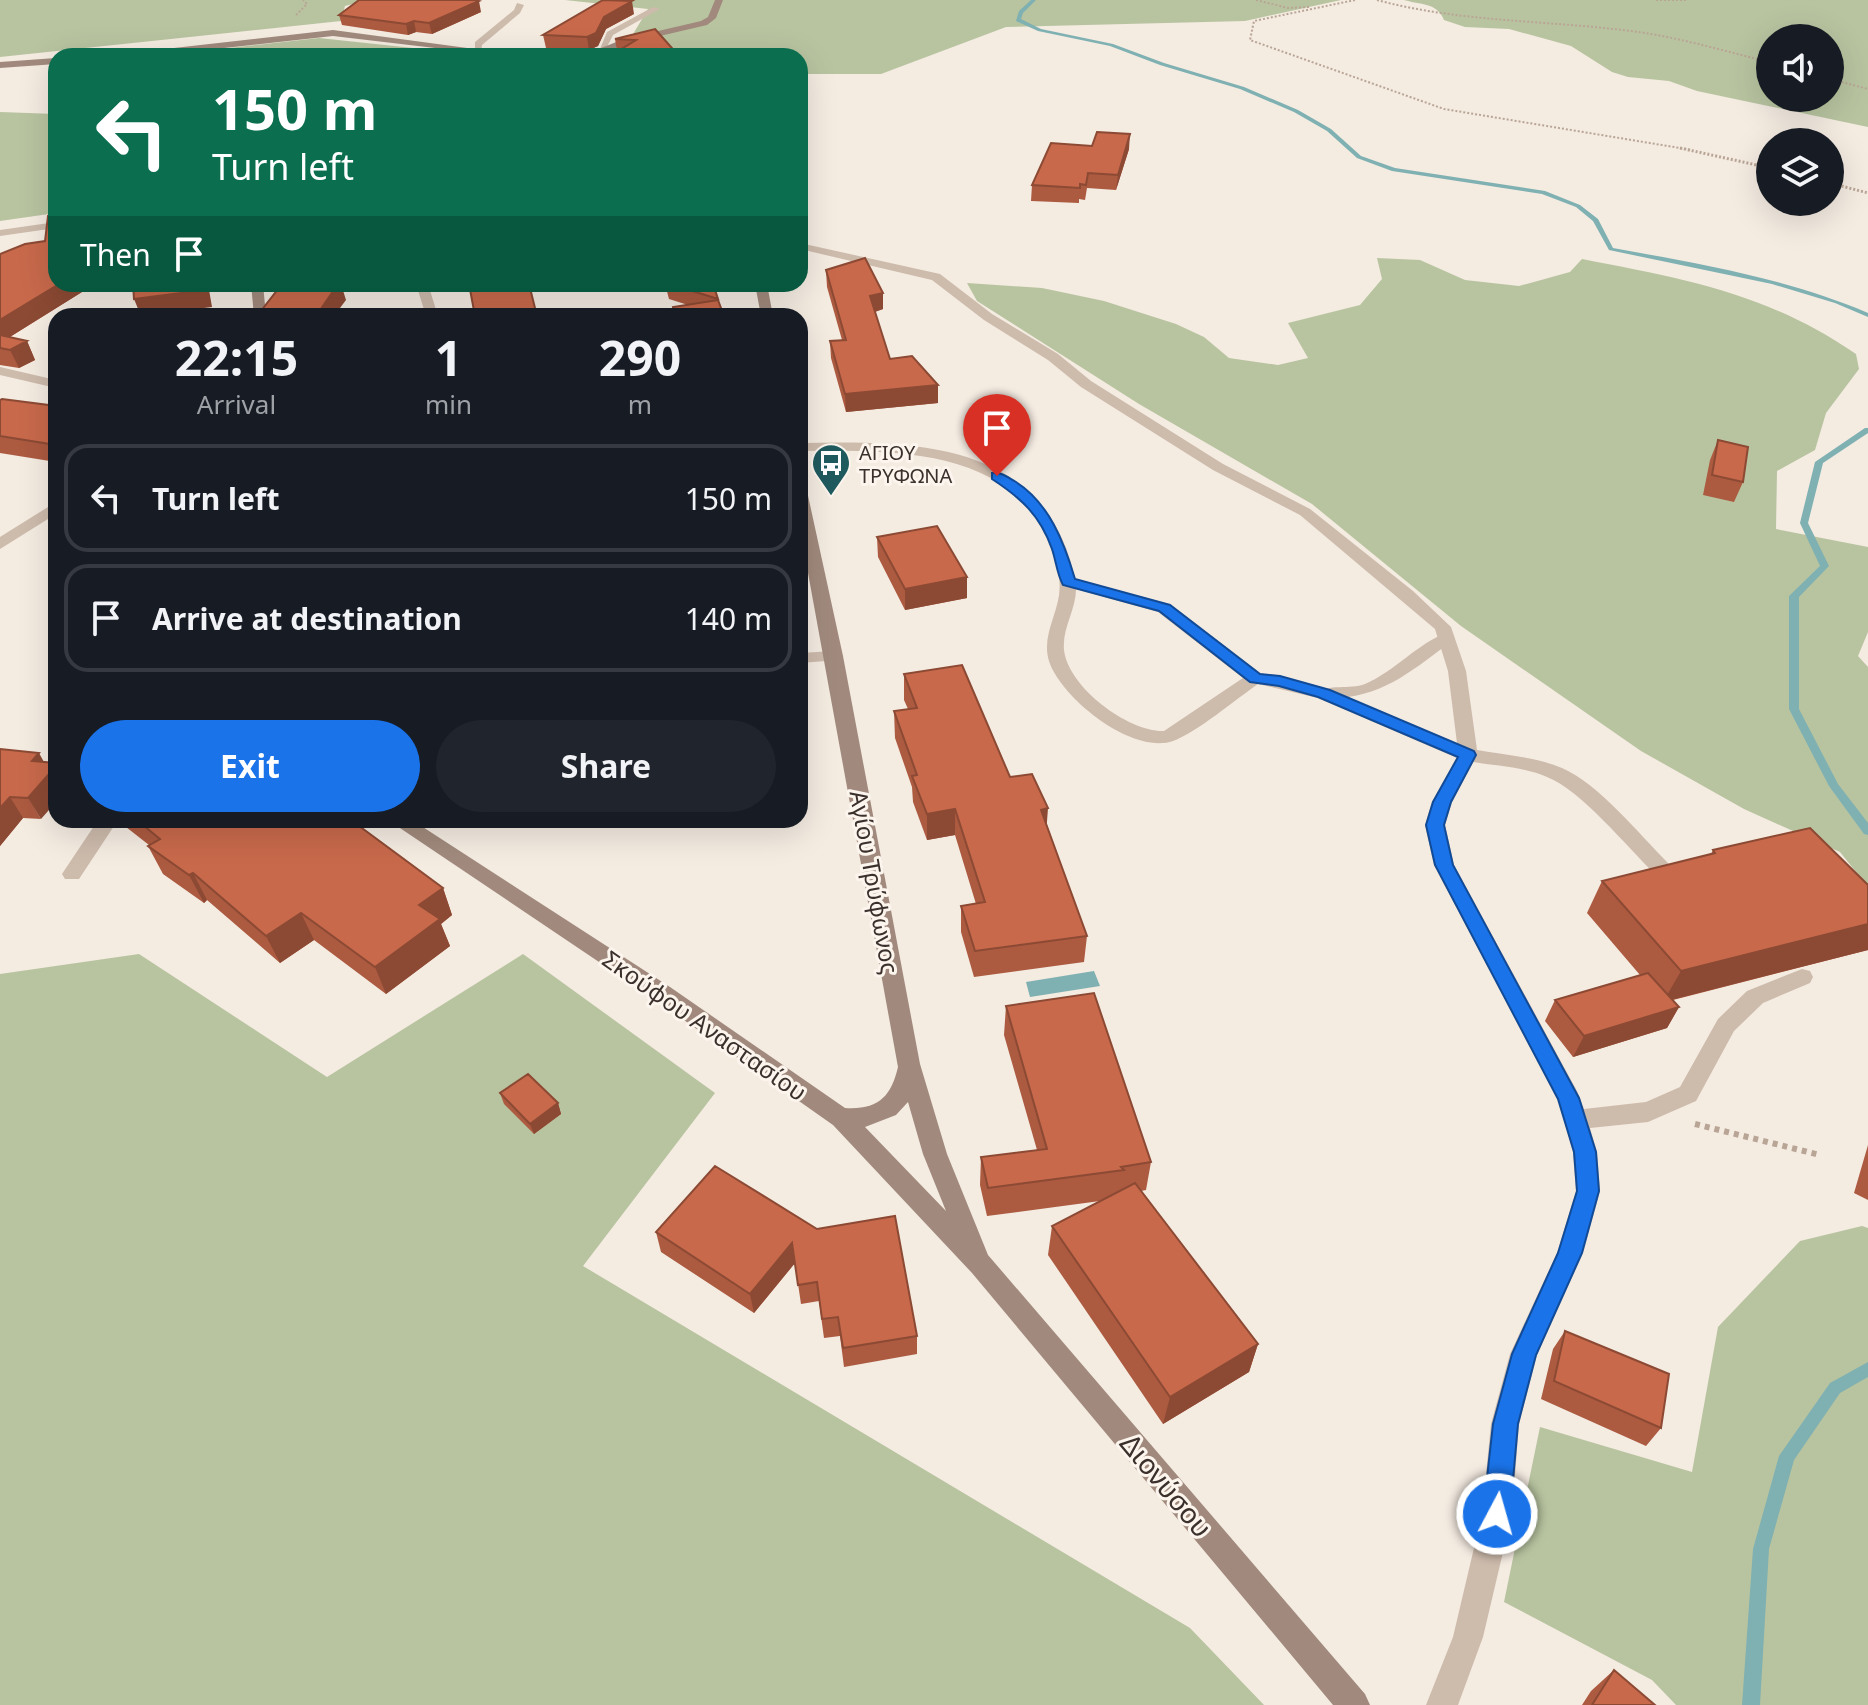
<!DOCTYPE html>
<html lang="en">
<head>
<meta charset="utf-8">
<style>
	:root { --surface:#171b24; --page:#20242c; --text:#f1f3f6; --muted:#9ea1a6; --line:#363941; --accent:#1a73e8 }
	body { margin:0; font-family:"Noto Sans",sans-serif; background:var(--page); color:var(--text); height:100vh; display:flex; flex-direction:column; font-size:30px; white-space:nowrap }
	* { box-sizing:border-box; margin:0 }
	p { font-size:26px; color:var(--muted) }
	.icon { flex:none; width:44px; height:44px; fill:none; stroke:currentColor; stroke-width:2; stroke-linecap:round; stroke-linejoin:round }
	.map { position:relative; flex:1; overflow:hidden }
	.side { position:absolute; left:48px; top:308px; width:760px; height:520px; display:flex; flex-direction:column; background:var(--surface); border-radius:24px; box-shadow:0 8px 32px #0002 }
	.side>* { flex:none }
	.banner { position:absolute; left:48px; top:48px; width:760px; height:244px; border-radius:24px; box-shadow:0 8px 32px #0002; background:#0b6e4f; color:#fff; overflow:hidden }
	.buttons { position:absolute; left:1756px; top:24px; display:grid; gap:16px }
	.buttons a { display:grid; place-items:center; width:88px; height:88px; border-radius:50%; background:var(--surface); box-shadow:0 8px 32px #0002; font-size:40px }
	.pin { position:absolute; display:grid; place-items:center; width:68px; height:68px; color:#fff; margin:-82px -34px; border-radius:50% 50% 50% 0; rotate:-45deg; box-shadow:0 0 8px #0007 }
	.pin .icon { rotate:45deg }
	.me { position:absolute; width:88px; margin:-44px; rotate:6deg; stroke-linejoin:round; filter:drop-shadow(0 0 6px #0008) }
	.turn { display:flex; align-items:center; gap:28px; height:168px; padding:0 32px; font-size:36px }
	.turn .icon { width:104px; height:104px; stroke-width:2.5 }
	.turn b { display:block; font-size:56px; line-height:68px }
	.then { display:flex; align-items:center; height:76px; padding:0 32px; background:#0003; gap:16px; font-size:30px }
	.eta { display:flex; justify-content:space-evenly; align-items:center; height:136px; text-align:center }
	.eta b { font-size:48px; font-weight:700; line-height:56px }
	.cta { display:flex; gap:16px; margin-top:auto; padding:16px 32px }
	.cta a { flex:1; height:92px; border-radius:48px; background:var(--accent); color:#fff; font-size:32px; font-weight:700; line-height:92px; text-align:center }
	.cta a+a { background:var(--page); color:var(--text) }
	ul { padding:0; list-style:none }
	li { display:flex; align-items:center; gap:24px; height:108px; margin:0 16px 12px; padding:0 16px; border:4px solid var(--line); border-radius:24px }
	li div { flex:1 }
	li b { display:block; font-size:30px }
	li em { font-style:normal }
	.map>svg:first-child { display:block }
</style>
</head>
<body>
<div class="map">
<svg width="1868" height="1705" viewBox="0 0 1868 1705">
	<rect width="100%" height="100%" fill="#f4ebe1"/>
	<!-- green -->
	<path fill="#b8c4a0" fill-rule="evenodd" d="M0 0H367L345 6 341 21 0 57Z
		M565 0H1341L1245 21 1006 27 881 74H800V56H620L648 9Z
		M1404 0H1868V127L1697 91 1669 81 1628 77 1612 72 1571 46 1509 29 1465 27 1444 20C1437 2 1420 5 1404 0ZM1770 38H1830V98H1770Z
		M319 38 460 53 455 56H157Z
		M0 112 56 114V213L0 221Z
		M1377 258 1420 260 1465 280 1519 286 1570 272 1582 259C1685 279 1767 293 1856 354L1859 369 1826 413 1815 450 1777 471 1776 529 1868 547V632L1858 656 1868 667V887L1840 852 1744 809 1641 751 1461 626 1312 504 1139 404 977 301 967 283 1042 288 1104 301 1176 324 1204 337 1229 358 1278 365 1308 358 1288 323 1360 305 1382 279Z
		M139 954 327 1077 523 954 715 1093 583 1266 1190 1628 1264 1705H0V974Z
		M1862 1226 1868 1228V1705H1676L1652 1680 1504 1602 1540 1427 1692 1472 1718 1327 1800 1241Z"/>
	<!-- water -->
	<path fill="#7fb0b2" d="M1094 971 1100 986 1030 997 1026 982Z"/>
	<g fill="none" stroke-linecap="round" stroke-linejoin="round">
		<!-- stream -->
		<path fill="#7fb0b2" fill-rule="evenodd" d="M1031 0H1036L1023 13 1021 19 1041 29 1113 44 1164 63 1244 87 1298 110 1331 129 1361 156 1395 168 1545 191 1580 205 1598 219 1613 248C1700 264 1786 278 1868 313V317L1835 303 1772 284 1609 250 1593 221 1576 207 1542 194 1392 171 1357 158 1327 131 1294 112 1240 89 1160 65 1110 46 1038 31 1016 21 1019 11Z
			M1865 428H1868V433L1823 463 1808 523 1829 566 1799 597V709L1838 784 1868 823V835L1864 834 1829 786 1789 709V596L1820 566 1800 523 1815 462Z
			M1868 1362V1377L1840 1393 1794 1460 1769 1549 1760 1705H1742L1753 1549 1779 1456 1830 1383Z"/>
		<!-- path-far2 -->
		<path stroke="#b9a596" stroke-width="2" stroke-dasharray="2 2" stroke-linecap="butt" d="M1256 0 1288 8 1309 7
			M1355 0 1254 21 1250 40 1444 109 1692 150
			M1377 0C1462 23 1552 20 1638 32 1682 38 1727 52 1770 62
			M1656 0H1687
			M296 15 307 4 303 0
			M1830 79 1868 89"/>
		<!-- path-far1 -->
		<path stroke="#b9a596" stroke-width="3" stroke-dasharray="2 2" stroke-linecap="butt" d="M1680 148 1770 168
			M1830 183 1868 193"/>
		<!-- path -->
		<path stroke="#b9a596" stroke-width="6" stroke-dasharray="5 5" stroke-linecap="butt" d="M1695 1124 1820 1155"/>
		<!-- lane -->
		<path fill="#cdbbac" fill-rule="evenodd" d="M517 3 524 5 520 13 482 45 481 52H475V42L514 10Z
			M653 7 660 9 613 35 606 49H600L607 32Z
			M1447 633 1455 638 1452 641C1415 668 1387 694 1340 698 1330 699 1323 700 1316 694 1328 683 1350 690 1365 684 1394 672 1419 642 1447 633Z"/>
		<!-- street -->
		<path fill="#cdbbac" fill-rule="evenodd" d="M56 222V228L0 236V230Z
			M800 243 940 274 992 314 1058 354 1091 381 1223 464 1310 509 1413 591 1451 627 1466 671 1477 750C1505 755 1536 757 1562 768 1599 784 1639 834 1668 863L1671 868 1668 873H1654C1627 847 1581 790 1547 777 1525 767 1497 766 1473 762L1452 802 1445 825 1454 865 1577 1091 1584 1109 1646 1102 1680 1087 1718 1019 1747 991 1802 969 1810 971 1813 977 1810 983 1763 1003 1734 1031 1696 1101 1648 1122 1590 1128 1597 1152 1600 1191 1583 1253 1537 1355 1519 1424 1512 1514 1483 1637 1458 1705H1426L1453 1637 1482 1514 1491 1424 1510 1354 1557 1253 1576 1191 1573 1152 1558 1099 1434 865 1425 825 1432 802 1457 758 1318 698 1258 684C1236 699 1196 733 1173 741 1132 755 1061 698 1049 661 1040 632 1064 608 1059 578 1035 447 906 450 800 451V443C915 441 1046 440 1075 579L1170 604 1260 673 1330 690 1457 743 1448 671 1435 629 1300 515 1213 470 1081 387 1048 360 984 320 932 280 800 249ZM1076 589 1158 612 1243 678 1164 731C1128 732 1068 687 1064 650 1062 628 1076 610 1076 589Z
			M416 284H428L438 316H426Z
			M0 367 56 380V388L0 375Z
			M56 502V514L0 549V537Z
			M834 651 840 652 843 656 840 660 800 663V653Z
			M98 820H118L79 879H65L62 874Z"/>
		<!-- secondary -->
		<path fill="#a18a7d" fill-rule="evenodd" d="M715 0H723L716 18 707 25 630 43 593 56H581L624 39 701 21 708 17Z
			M333 30 527 56H503L333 36 152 56H103Z
			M56 58V64L0 68V62Z
			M251 284H263L266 316H254Z
			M755 284H767L773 316H761Z
			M800 487 807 491 843 656 920 1064 947 1154 988 1255 1365 1694 1370 1705H1333L972 1273 833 1125 654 999 388 820H412L670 987 845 1108C878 1110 891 1097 898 1067L800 529ZM908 1102 923 1154 946 1211 865 1127 896 1115Z"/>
	</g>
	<!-- wall -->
	<path fill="#ac5a40" d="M481 12 432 34 416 32 408 35 342 25 339 15Z
		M634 14 606 29 598 46 589 50 546 48 543 35Z
		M655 29 618 51H617L615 39Z
		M1129 149 1116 190 1087 188 1085 200 1079 199V203L1031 201 1032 185Z
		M0 254 90 287 10 337 27 341 35 360 19 368 0 365Z
		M826 270 883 309 875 312 890 359 938 403 846 412 831 358 830 341 842 340 827 287Z
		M665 284H713L724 316H674L673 307 688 305 669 299Z
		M0 400 56 406V462L0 453Z
		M1718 440 1743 482 1734 502 1703 495 1710 460Z
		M877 537 967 598 905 610 878 557Z
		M904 674 1010 777 1047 825 1087 936 1084 962 974 977 961 932V906L976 904 955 835 927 840 913 802 912 787 895 738 894 711 908 709 904 700Z
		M0 749 41 819 23 818 0 846Z
		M122 820H351L443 888 452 915 441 924 450 946 386 994 314 940 280 963 207 900 204 903 163 874 148 846 149 845 126 827Z
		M1713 850 1868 885V950L1673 1000 1679 1007 1667 1028 1573 1057 1545 1021 1555 1000 1640 975 1587 913 1602 881 1711 854Z
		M1006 1006 1151 1162 1146 1190 1141 1191 1258 1344 1249 1372 1163 1424 1048 1255 1052 1226 1100 1201 987 1216 980 1185 981 1157 1037 1150 1004 1035Z
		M500 1093 558 1103 561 1114 534 1134 504 1104Z
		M1868 1145V1200L1854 1193Z
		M715 1166 917 1336V1354L844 1367 840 1336 824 1338 819 1301 801 1304 795 1263 754 1313 661 1252 656 1232Z
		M1565 1331 1661 1428 1646 1446 1541 1399 1553 1349Z
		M1614 1670 1655 1705H1582L1591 1691Z"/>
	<!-- shaded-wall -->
	<path fill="#8c4a34" d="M479 1 481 12 432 34 429 23Z
		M632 1 634 14 606 29 598 46 589 50 587 37 604 17Z
		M414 21 416 32 408 35 406 24Z
		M1130 134 1129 149 1116 190 1118 175Z
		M59 284H98L90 287 0 343V320Z
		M204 284H208L212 307 141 316 134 299Z
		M338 284H341L346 300 334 316H316Z
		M883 293V309L871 313 870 296Z
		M27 341 35 360 19 368 10 350Z
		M938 385V403L846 412 845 394Z
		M967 577V598L905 610V589Z
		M39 753 50 773 56 766V802L41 819 28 798 32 761Z
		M10 797 23 818 0 846V808Z
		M1048 808 1046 835 1041 810Z
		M955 809V835L927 840V814Z
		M193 873 207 900 204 903 189 875Z
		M443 888 452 915 441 924 450 946 386 994 375 967 419 905Z
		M301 913 314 940 280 963 266 936Z
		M1868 924V950L1663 1002 1681 971Z
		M1679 1007 1667 1028 1573 1057 1584 1036Z
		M558 1103 561 1114 534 1134 530 1124Z
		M792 1243 795 1263 754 1313 750 1294Z
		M1258 1344 1249 1372 1163 1424 1170 1397Z"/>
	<!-- building -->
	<path fill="#c8694b" stroke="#8c4a34" stroke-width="2" d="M359 0H475L479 1 429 23 414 21 406 24 339 15Z
		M603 0 632 1 604 17 596 33 587 37 543 35Z
		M655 29 679 56H610L636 40 615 39Z
		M1097 132 1130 134 1118 175 1088 173 1086 185 1080 184V188L1032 185 1051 143 1092 146Z
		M56 215V284H59L0 320V254L25 244 45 241 48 216Z
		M865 258 883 293 870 296 890 359 912 356 938 385 845 394 830 341 846 340 826 270Z
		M133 284H204L205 290 134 299Z
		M282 284H338L316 316H257Z
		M469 284H529L537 316 549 314 550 316H475Z
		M670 284H713L718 299Z
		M718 300 724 316H675L673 307Z
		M0 335 27 341 10 350 0 348Z
		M2 399 56 406V445L0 436V400Z
		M1718 440 1748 447 1743 482 1712 475Z
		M937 526 967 577 905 589 877 537Z
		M962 665 1010 777 1032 774 1048 808 1041 810 1087 936 975 951 961 906 985 902 955 809 927 814 912 776 917 775 894 711 917 708 904 674Z
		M0 749 39 753 32 761 56 763V766L28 798 10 797 0 808Z
		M137 820H351L443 888 419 905 440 919 375 967 301 913 266 936 193 873 189 875 148 846 160 839Z
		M1810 828 1868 885V924L1681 971 1602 881 1715 853 1713 850Z
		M1648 973 1679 1007 1584 1036 1555 1000Z
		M1094 993 1151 1162 1121 1167 1124 1170 988 1188 981 1157 1047 1149 1006 1006Z
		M528 1074 558 1103 530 1124 500 1093Z
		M715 1166 817 1229 895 1216 917 1336 843 1348 838 1317 822 1319 817 1282 798 1285 792 1243 750 1294 656 1232Z
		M1135 1183 1258 1344 1170 1397 1052 1226Z
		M1565 1331 1669 1374 1661 1428 1554 1381Z
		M1614 1670 1655 1705H1592Z"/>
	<!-- route -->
	<path fill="#1a73e8" stroke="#114b97" stroke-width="2" d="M992 473C1002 472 1007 477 1016 482 1049 503 1064 542 1075 579L1170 605 1260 674 1280 676 1330 690 1474 751 1476 755 1451 802 1444 825 1453 865 1579 1098 1596 1152 1599 1191 1582 1253 1536 1355 1518 1424 1510 1514 1506 1524 1497 1528 1487 1524 1483 1514 1493 1424 1512 1354 1558 1253 1577 1191 1574 1152 1558 1099 1435 865 1426 825 1433 802 1458 757 1318 697 1279 686 1250 682 1159 611 1063 585C1057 574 1056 561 1052 549 1040 515 1021 498 992 479Z"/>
	<!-- icons -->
	<defs>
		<g id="bus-pin" transform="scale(2)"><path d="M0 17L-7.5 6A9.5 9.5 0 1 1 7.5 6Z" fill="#1f5a5e" stroke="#fbf5ee"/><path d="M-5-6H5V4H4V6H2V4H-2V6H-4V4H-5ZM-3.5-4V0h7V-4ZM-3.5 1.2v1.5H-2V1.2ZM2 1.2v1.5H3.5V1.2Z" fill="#fff"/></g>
	</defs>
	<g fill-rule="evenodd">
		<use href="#bus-pin" x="831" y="463"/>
	</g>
	<g text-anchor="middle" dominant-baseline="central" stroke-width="6" stroke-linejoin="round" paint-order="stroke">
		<!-- far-poi labels -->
		<g font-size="20" fill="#3b302b" stroke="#fbf5ee" text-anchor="start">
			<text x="859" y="452">ΑΓΙΟΥ<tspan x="859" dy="23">ΤΡΥΦΩΝΑ</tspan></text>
		</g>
		<!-- street labels -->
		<g font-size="24" fill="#3b302b" stroke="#fbf5ee">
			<text transform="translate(875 882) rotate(80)">Αγίου Τρύφωνος</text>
			<text transform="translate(705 1025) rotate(35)">Σκούφου Αναστασίου</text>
		</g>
		<!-- near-street labels -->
		<g font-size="28" fill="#3b302b" stroke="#fbf5ee">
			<text transform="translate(1167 1485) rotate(50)">Διονύσου</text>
		</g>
	</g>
</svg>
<div class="buttons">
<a><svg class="icon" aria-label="sound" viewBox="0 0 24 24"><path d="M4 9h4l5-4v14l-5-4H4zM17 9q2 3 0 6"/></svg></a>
<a><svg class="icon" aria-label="layers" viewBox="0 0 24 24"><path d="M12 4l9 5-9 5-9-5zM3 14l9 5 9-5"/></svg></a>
</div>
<div class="pin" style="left:997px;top:476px;background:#d93025"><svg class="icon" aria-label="arrive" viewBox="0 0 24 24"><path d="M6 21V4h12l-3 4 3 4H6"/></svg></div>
<svg class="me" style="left:1497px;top:1514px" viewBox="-20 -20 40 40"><circle r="17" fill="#1a73e8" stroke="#fff" stroke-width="3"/><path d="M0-11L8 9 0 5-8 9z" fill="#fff"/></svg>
<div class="banner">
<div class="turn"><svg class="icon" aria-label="left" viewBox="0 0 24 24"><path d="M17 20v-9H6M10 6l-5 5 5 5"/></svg><div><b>150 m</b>Turn left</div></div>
<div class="then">Then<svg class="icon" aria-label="arrive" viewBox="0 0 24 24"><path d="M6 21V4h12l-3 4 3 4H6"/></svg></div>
</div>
<section class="side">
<div class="eta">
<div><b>22:15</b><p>Arrival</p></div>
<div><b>1</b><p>min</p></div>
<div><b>290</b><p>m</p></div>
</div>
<ul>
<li><svg class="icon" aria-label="left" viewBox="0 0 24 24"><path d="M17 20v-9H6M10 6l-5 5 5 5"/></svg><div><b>Turn left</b></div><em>150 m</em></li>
<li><svg class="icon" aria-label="arrive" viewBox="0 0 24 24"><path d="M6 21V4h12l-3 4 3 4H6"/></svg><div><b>Arrive at destination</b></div><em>140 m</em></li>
</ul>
<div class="cta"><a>Exit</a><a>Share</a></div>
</section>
</div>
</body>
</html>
